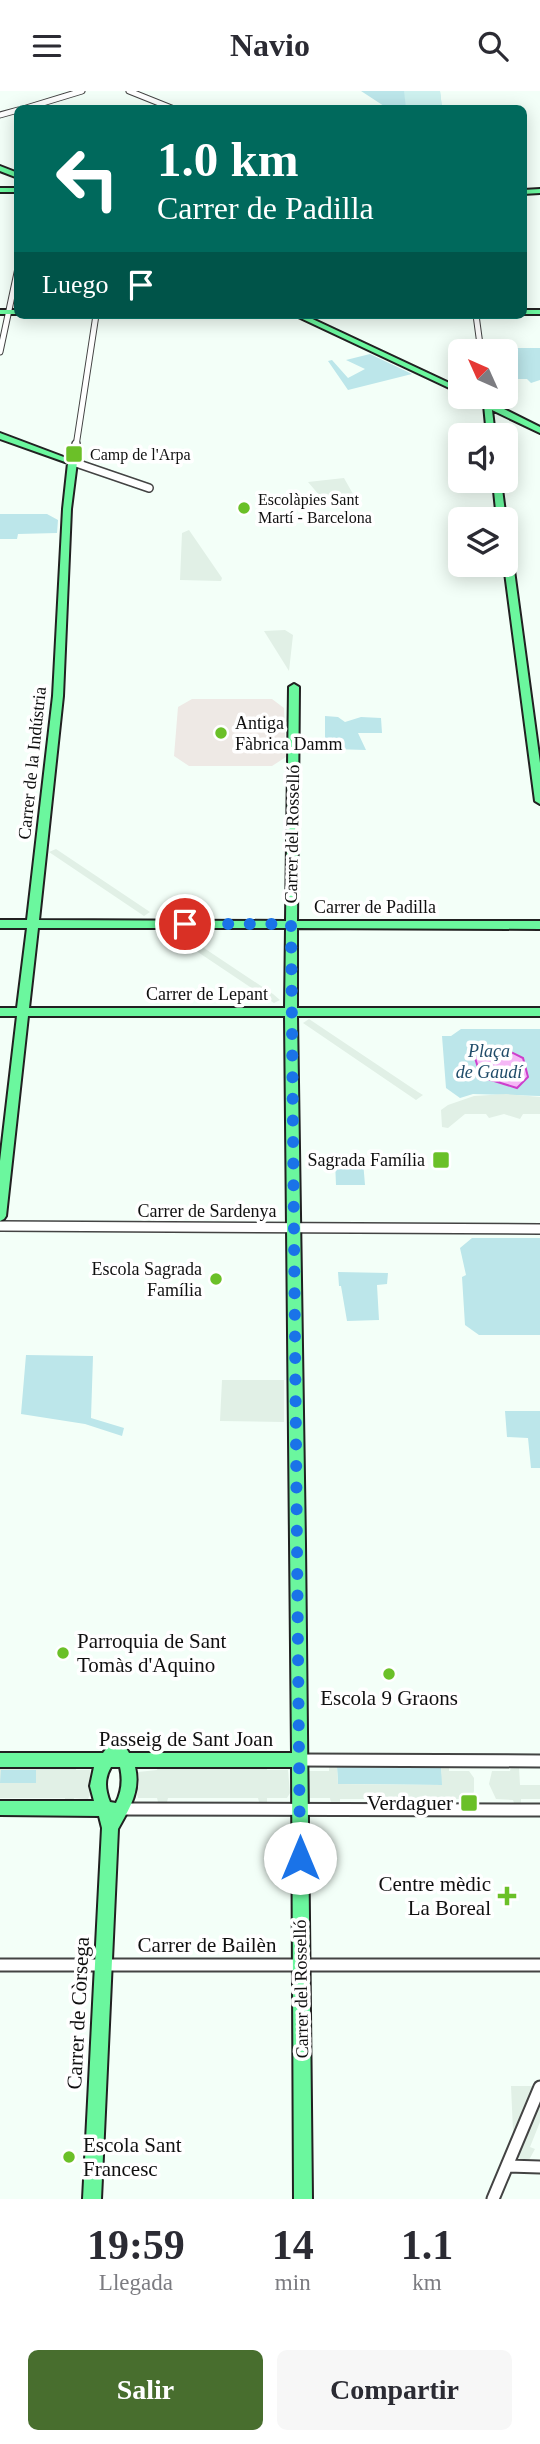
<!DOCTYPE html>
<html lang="es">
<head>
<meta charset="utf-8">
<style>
	:root { --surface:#fff; --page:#f7f7f7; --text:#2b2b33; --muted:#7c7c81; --accent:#486e2e }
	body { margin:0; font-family:Georgia,serif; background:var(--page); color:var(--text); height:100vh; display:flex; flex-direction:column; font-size:26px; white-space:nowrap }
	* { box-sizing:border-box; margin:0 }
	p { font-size:23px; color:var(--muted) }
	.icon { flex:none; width:38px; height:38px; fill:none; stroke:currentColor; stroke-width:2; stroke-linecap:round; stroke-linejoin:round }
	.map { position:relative; height:2108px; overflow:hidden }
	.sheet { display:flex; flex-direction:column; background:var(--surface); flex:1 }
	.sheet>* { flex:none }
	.banner { position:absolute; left:14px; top:14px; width:513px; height:214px; border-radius:10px; box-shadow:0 4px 18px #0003; background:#00695c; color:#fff; overflow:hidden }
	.needle { width:46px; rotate:315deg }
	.buttons { position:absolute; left:448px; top:248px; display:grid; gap:14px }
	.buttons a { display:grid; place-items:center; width:70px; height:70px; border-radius:10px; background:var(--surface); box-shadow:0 4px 18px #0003; font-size:35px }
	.pin { position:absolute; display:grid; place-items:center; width:60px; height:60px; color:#fff; margin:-30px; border:4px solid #fff; border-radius:50%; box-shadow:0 2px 7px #0007 }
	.me { position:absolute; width:77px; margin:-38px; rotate:0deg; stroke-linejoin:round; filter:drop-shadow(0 0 5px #0008) }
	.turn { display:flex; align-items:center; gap:24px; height:147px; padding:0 28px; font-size:32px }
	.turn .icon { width:91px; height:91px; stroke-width:2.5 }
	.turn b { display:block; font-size:49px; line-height:60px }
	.then { display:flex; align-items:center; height:66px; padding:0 28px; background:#0003; gap:14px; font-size:26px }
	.eta { display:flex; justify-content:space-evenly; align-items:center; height:119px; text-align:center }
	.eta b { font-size:42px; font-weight:700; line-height:49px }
	.cta { display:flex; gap:14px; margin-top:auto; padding:14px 28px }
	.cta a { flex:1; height:80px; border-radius:10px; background:var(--accent); color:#fff; font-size:28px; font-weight:700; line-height:80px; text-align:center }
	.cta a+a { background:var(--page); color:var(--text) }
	header { display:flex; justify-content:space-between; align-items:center; height:91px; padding:0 28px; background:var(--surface); font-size:32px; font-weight:700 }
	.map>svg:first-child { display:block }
</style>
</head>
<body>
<header><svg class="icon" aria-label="menu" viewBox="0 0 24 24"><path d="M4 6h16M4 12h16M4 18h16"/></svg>Navio<svg class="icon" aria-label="search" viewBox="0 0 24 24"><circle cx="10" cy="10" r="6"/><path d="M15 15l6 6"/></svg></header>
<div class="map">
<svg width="540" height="2108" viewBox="0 0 540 2108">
	<rect width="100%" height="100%" fill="#f3fff8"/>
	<!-- industrial -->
	<path fill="#eee9e5" d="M192 608H272L284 617 286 666 272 675H189L174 665 178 616Z"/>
	<!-- green -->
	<path fill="#bce6ea" d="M361 0H440L442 17H387Z
		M513 257H540V289L531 292 527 288H513L509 261H513Z
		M370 263 412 283 348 299 328 270 332 269 348 287 365 278 346 269Z
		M0 423H47L58 429 57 442 18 443 17 448H0Z
		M325 625 338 626 345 631 361 626 381 627 382 642H358L366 659 332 658V662H325Z
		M461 938H540V1005L473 1003 460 1007 446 997 442 945H451Z
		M335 1070H363L365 1094H336Z
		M472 1147H540V1244H479L465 1234 462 1186 466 1184 460 1157Z
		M338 1181 388 1182 387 1193 377 1194 379 1229 347 1230 341 1195H339Z
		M26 1264 93 1265 91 1327 124 1337 122 1345 85 1333 21 1323Z
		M505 1320H540V1377H531L528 1347 507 1346Z
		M0 1674 68 1675 67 1693 0 1692Z
		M337 1676H441L443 1694 338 1693Z"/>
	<!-- pitch -->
	<path fill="#cef1ef" d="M404 0H440L442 17H406Z"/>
	<!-- plaza -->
	<path fill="#e1f0e6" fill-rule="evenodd" d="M344 387 353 403 320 405 308 391Z
		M189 439 222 487 221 490 180 489 182 442Z
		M285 539 293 544 289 580 264 540Z
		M56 758 59 760 150 821 144 825 49 761Z
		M177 839 273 903 280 909 274 912 171 843Z
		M309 928 418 1001 423 1004 416 1009 303 932Z
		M506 1003 540 1006V1023H523L520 1028 504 1023 489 1027 486 1023H465L448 1037 442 1036 441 1019 448 1014 474 1005Z
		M222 1289H284V1331L220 1330Z
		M0 1674 76 1675V1679H90L91 1701 88 1708 74 1707 73 1711H65V1707H0ZM1 1679H36V1692H0Z
		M158 1675H267V1679H288L290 1702 287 1707H267V1711H259L258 1707H168L167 1711H158L157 1707H138L135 1696 138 1681 157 1679Z
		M329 1676H337L338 1693 442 1694 441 1676H449V1680H469L474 1687V1700L472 1708H452V1712H443V1708H340V1712H331L330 1707H308L306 1688 309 1680H329Z
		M511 1676H519L520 1694H540V1708H521V1712H514L513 1709 496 1708 489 1693 492 1680H510Z
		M511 1995H536L518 2040H513Z
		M540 2006V2031L530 2056 535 2058 529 2069 525 2071 520 2068 517 2061Z"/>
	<!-- water -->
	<path fill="#f5b8f6" stroke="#cd3fcc" stroke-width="2" d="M491 958H505L523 967 528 986 517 997 481 986 475 967Z"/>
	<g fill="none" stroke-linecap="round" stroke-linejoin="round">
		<!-- minor-far3 casing -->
		<g stroke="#434343" stroke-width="7">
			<path id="minor-far3" d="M129 0 174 18
				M23 18 82 0
				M0 24 18 19
				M476 224 481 261
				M0 261 18 177
				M76 355 96 224"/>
		</g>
		<!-- minor-far2 casing -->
		<g stroke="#434343" stroke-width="10">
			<path id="minor-far2" d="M76 353 73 371 149 397"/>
		</g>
		<!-- minor-far1 casing -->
		<g stroke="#434343" stroke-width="12">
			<path id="minor-far1" d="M0 1135 540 1138"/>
		</g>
		<!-- minor casing -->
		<g stroke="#434343" stroke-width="15">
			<path id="minor" d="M300 1669 540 1670
				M121 1718 540 1719
				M0 1874H540
				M508 2075 540 2076
				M493 2108 540 1996"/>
		</g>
		<!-- major casing -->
		<g stroke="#212121" stroke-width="4">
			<path id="major" d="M0 75 18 82V87L0 80Z
				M0 97H18V101H0Z
				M540 98V102L523 103V99Z
				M0 219H18V223H0Z
				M523 219H540V223H523Z
				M294 224H304L460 297V302Z
				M469 306H491L492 312 540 336V342L492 319 495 345H487L484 314Z
				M0 342 77 371 71 418 63 605 39 829 286 830 289 596 294 593 299 596 297 830H540V838L297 837V917H540V925H297L305 1453 312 2108H294L292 1676H135C141 1700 129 1718 118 1738L101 2108H83L102 1737 99 1725 0 1724V1710H94L90 1695 94 1676H0V1662H103L112 1650 117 1648 122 1650 129 1662H292L285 925H28L6 1125 4 1128 0 1130V1070L17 925H0V917H17L27 837H0V829H27L53 605 63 418 68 372 0 348ZM38 837H286L285 917H29ZM111 1676H120C123 1689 122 1700 116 1712L110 1711C105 1698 104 1688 111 1676Z
				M493 390H501L506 429V430L497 429Z
				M506 454 511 457 540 672V713L535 710 504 474H506Z"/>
		</g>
		<!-- minor-far3 -->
		<use href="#minor-far3" stroke="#fff" stroke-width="5"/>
		<!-- minor-far2 -->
		<use href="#minor-far2" stroke="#fff" stroke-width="7"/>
		<!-- minor-far1 -->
		<use href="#minor-far1" stroke="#fff" stroke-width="9"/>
		<!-- minor -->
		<use href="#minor" stroke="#fff" stroke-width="11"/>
		<!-- major -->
		<use href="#major" fill="#6bf79e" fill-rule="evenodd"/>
	</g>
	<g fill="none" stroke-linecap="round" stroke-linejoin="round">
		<!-- route -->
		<path stroke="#1a73e8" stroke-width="12" stroke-dasharray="0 21.6" d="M185 833H291L300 1767"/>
	</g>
	<!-- markers -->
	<g fill="#6bc028" stroke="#fff" stroke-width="2.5">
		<rect x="65" y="354" width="18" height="18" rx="3.5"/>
		<circle cx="244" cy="417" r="7"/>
		<circle cx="221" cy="642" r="7"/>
		<rect x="432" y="1060" width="18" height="18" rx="3.5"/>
		<circle cx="216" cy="1188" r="7"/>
		<circle cx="63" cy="1562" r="7"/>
		<circle cx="389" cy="1583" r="7"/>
		<rect x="460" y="1703" width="18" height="18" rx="3.5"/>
		<path d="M503.5 1794.5h7v7h7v7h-7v7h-7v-7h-7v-7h7z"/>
		<circle cx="69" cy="2066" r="7"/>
	</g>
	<g text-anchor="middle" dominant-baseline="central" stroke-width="7" stroke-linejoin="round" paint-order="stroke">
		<!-- far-poi labels -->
		<g font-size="16" fill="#101010" stroke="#fff" text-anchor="start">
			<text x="90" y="363">Camp de l'Arpa</text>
			<text x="258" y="408">Escolàpies Sant<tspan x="258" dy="18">Martí - Barcelona</tspan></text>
		</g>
		<!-- poi labels -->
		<g font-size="18" fill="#101010" stroke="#fff" text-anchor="end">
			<text x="235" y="632" text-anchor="start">Antiga<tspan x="235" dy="21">Fàbrica Damm</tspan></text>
			<text x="425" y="1069">Sagrada Família</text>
			<text x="202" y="1178">Escola Sagrada<tspan x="202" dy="21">Família</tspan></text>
		</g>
		<!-- street labels -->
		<g font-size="18" fill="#101010" stroke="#fff">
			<text transform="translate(32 672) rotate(-84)">Carrer de la Indústria</text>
			<text transform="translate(292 743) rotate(-89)">Carrer del Rosselló</text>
			<text x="375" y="816">Carrer de Padilla</text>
			<text x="207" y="903">Carrer de Lepant</text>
			<text x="207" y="1120">Carrer de Sardenya</text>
			<text transform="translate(301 1898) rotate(-91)">Carrer del Rosselló</text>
		</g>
		<!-- park labels -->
		<g font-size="18" font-style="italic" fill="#1f4b68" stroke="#fff">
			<text x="489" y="960">Plaça<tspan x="489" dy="21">de Gaudí</tspan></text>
		</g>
		<!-- near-poi labels -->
		<g font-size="21" fill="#101010" stroke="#fff" text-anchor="start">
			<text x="77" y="1550">Parroquia de Sant<tspan x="77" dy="24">Tomàs d'Aquino</tspan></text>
			<text x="389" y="1607" text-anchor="middle">Escola 9 Graons</text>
			<text x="453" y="1712" text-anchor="end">Verdaguer</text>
			<text x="491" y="1793" text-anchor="end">Centre mèdic<tspan x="491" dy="24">La Boreal</tspan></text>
			<text x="83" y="2054">Escola Sant<tspan x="83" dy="24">Francesc</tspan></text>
		</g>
		<!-- near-street labels -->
		<g font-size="21" fill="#101010" stroke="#fff">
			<text x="186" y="1648">Passeig de Sant Joan</text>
			<text x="207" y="1854">Carrer de Bailèn</text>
			<text transform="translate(78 1922) rotate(-87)">Carrer de Còrsega</text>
		</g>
	</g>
</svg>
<div class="buttons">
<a><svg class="needle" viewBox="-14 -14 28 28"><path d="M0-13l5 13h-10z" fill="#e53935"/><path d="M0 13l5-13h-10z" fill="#7c7c81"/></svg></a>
<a><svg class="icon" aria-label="sound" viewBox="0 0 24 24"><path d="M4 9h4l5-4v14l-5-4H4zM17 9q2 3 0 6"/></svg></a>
<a><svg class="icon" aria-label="layers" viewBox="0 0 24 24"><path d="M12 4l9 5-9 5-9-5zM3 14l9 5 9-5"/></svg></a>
</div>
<div class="pin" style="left:185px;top:833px;background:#d93025"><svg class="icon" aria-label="arrive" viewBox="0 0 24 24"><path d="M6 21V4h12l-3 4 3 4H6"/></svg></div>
<svg class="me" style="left:300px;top:1767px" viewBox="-20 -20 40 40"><circle r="19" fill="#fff"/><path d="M0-13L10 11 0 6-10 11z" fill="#1a73e8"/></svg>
<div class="banner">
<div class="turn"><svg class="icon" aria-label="left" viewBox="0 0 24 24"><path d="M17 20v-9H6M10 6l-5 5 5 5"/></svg><div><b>1.0 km</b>Carrer de Padilla</div></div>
<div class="then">Luego<svg class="icon" aria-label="arrive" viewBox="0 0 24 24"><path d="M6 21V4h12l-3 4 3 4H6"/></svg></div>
</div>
</div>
<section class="sheet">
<div class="eta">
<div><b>19:59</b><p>Llegada</p></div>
<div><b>14</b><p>min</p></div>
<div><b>1.1</b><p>km</p></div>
</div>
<div class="cta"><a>Salir</a><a>Compartir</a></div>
</section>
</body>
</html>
